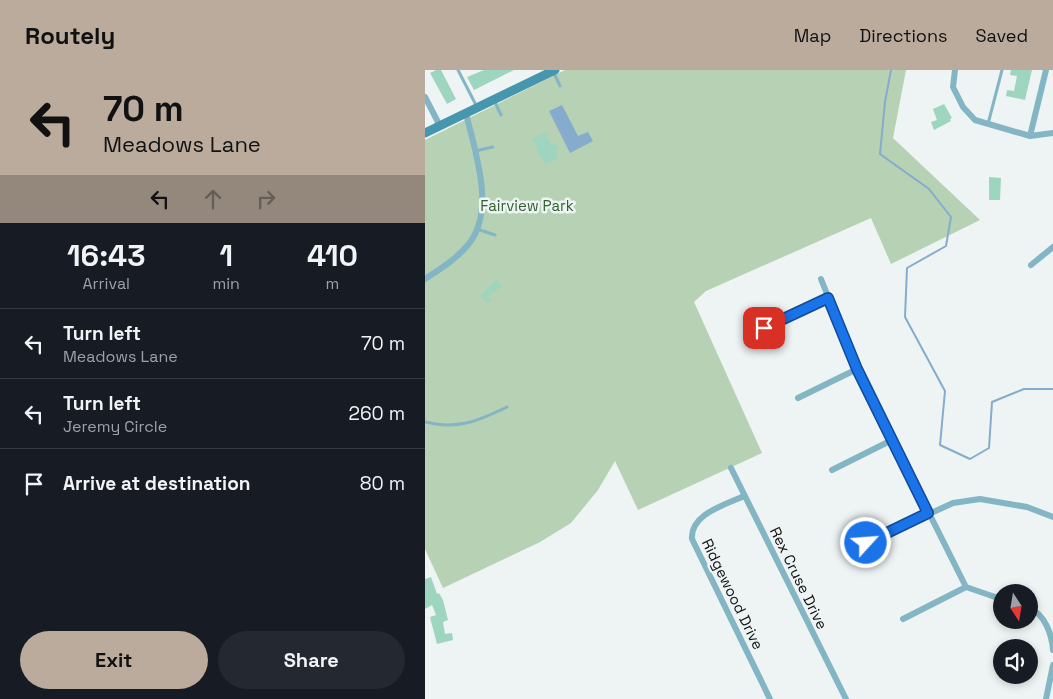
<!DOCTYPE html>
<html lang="en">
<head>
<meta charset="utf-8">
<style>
	:root { --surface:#171b24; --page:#242831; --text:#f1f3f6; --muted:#9ea1a6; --line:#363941; --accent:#baab9c }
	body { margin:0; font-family:"Space Grotesk",sans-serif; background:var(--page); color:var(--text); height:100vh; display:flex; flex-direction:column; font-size:19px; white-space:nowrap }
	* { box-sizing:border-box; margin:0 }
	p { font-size:16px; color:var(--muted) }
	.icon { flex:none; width:28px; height:28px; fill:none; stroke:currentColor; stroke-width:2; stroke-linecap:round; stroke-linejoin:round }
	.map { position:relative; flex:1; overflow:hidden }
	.side { display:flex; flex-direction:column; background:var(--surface); width:425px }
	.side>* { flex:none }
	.guide { background:#baab9c; color:#111; overflow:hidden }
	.needle { width:32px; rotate:168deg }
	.buttons { position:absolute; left:568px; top:514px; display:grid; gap:10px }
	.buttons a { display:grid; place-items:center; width:45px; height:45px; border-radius:50%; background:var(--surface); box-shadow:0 2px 8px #0003; font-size:25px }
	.pin { position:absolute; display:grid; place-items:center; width:42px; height:42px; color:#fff; margin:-21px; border-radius:10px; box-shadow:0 2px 8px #0006 }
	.me { position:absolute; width:55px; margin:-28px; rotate:64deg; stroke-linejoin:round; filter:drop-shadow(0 0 4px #0008) }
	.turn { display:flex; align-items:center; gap:18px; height:105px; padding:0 20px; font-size:22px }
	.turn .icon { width:65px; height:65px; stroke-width:2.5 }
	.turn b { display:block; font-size:35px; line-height:42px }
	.lanes { display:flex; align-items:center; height:48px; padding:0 20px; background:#0003; justify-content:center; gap:25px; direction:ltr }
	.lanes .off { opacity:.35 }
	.eta { display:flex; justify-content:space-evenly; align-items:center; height:85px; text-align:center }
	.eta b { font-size:30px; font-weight:800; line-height:35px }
	.action { display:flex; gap:10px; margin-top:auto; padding:10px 20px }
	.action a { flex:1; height:58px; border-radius:30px; background:var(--accent); color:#111; font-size:20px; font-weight:800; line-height:58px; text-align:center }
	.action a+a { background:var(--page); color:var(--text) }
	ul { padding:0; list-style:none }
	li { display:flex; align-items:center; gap:15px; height:70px; padding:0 20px; border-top:1px solid var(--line) }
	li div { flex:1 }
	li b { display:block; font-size:19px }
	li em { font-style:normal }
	header { display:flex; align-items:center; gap:30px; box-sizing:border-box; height:70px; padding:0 25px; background:var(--accent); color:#111 }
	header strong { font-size:24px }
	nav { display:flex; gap:28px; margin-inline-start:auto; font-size:18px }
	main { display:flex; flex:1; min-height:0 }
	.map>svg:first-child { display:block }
</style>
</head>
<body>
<header>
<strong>Routely</strong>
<nav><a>Map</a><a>Directions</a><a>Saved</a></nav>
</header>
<main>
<section class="side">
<div class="guide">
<div class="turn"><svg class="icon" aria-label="left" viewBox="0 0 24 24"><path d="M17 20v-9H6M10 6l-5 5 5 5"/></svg><div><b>70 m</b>Meadows Lane</div></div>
<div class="lanes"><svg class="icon" aria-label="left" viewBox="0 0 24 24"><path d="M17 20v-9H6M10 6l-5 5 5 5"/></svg><svg class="icon off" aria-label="ahead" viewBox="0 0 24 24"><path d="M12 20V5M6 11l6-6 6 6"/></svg><svg class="icon off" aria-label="right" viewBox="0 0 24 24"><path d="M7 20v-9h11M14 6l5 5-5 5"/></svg></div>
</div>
<div class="eta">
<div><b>16:43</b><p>Arrival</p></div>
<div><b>1</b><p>min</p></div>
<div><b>410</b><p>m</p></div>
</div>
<ul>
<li><svg class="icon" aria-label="left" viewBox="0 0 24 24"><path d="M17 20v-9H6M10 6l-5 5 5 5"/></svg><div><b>Turn left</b><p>Meadows Lane</p></div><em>70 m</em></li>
<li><svg class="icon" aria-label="left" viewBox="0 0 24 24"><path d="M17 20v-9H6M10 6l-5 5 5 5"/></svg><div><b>Turn left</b><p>Jeremy Circle</p></div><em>260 m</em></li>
<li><svg class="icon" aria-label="arrive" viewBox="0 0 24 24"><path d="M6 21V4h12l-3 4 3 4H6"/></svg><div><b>Arrive at destination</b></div><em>80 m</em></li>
</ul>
<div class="action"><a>Exit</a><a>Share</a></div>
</section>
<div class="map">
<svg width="628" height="629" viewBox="0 0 628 629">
	<rect width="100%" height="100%" fill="#edf4f3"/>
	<!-- green -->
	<path fill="#b6d1b3" d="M140 0H481L468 68 555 150 466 194 446 148 281 221 269 232 337 383 213 440 190 391 173 420 146 453 115 472 18 518 0 479V70Z"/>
	<!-- water -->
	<path fill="#85accd" d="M137 35 153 66 163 62 168 71 145 83 124 41Z"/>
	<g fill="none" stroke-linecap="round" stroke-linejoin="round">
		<!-- stream -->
		<path stroke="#85accd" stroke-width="2" d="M466 0 460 32 455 84 504 119 526 147 521 176 482 198 480 247 520 321 515 375 545 389 564 378 567 332 599 319H628"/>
	</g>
	<!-- building -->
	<path fill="#9ed5bf" d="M11 0H16L31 29 22 34 5 3Z
		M59 0H89L49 20 42 7Z
		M586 0H607L600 30 581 26 582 20 589 21 592 6 585 5Z
		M519 34 527 48 525 49 526 51 509 60 506 52 512 50 508 39Z
		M121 63 126 75 131 73 134 79 130 81 133 88 120 94 117 87 115 88 112 81 114 80 107 69Z
		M564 107 576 108 575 130H564Z
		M72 210 77 216 63 226 66 230 62 233 56 225Z
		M6 507 12 524 14 523 18 530 23 550 18 552 20 564 27 563 28 570 12 574 5 547 11 545 7 535 0 539V509Z"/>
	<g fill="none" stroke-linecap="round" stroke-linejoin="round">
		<!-- lane -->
		<path stroke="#84b5c4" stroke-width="3" d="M33 0 52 37
			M129 3 135 16
			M69 30 76 45
			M563 54 577 0
			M50 81 68 77
			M52 159 70 165
			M0 352C33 360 53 351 82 337"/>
		<!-- street -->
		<path stroke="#84b5c4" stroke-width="6" d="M530 0 528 17 538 37 550 50 605 66 628 63
			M0 27 15 56
			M605 66 621 0
			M606 195 628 177
			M0 209C15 199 30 190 42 176 72 142 50 82 41 43
			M396 209 432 299 541 517 576 529
			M339 259 403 228
			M373 328 432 299
			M306 398 421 629
			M407 400 467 370
			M319 426C300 435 265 444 267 469L345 629
			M441 473 528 433 555 429 602 437 628 447
			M604 538C620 544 627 565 628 580
			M478 549 541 517
			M621 629 628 595"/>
		<!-- secondary -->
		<path stroke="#4696ad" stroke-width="9" d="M0 63 130 0"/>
	</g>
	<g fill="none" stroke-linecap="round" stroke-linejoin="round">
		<!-- route casing -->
		<g stroke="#114b97" stroke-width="12">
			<path id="route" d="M339 258 403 228 432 299 503 443 441 473"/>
		</g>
		<!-- route -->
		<use href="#route" stroke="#1a73e8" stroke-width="9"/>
	</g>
	<g text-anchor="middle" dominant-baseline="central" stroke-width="5" stroke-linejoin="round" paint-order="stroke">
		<!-- park labels -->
		<g font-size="15" fill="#32602e" stroke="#edf4f3">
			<text x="102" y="135">Fairview Park</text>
		</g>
		<!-- street labels -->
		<g font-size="15" fill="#101212" stroke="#edf4f3">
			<text transform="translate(374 508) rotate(64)">Rex Cruse Drive</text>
			<text transform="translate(308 524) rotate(64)">Ridgewood Drive</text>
		</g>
	</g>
</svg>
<div class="buttons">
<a><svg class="needle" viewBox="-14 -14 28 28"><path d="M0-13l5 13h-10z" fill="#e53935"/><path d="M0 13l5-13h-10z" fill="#9ea1a6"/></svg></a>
<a><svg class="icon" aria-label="sound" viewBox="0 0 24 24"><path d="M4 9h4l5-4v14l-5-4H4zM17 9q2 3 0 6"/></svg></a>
</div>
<div class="pin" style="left:339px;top:258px;background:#d93025"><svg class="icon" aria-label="arrive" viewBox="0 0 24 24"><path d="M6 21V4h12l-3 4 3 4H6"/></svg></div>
<svg class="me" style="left:441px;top:473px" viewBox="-20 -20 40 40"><circle r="17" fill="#1a73e8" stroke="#fff" stroke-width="3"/><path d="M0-11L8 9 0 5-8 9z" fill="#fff"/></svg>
</div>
</main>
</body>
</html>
